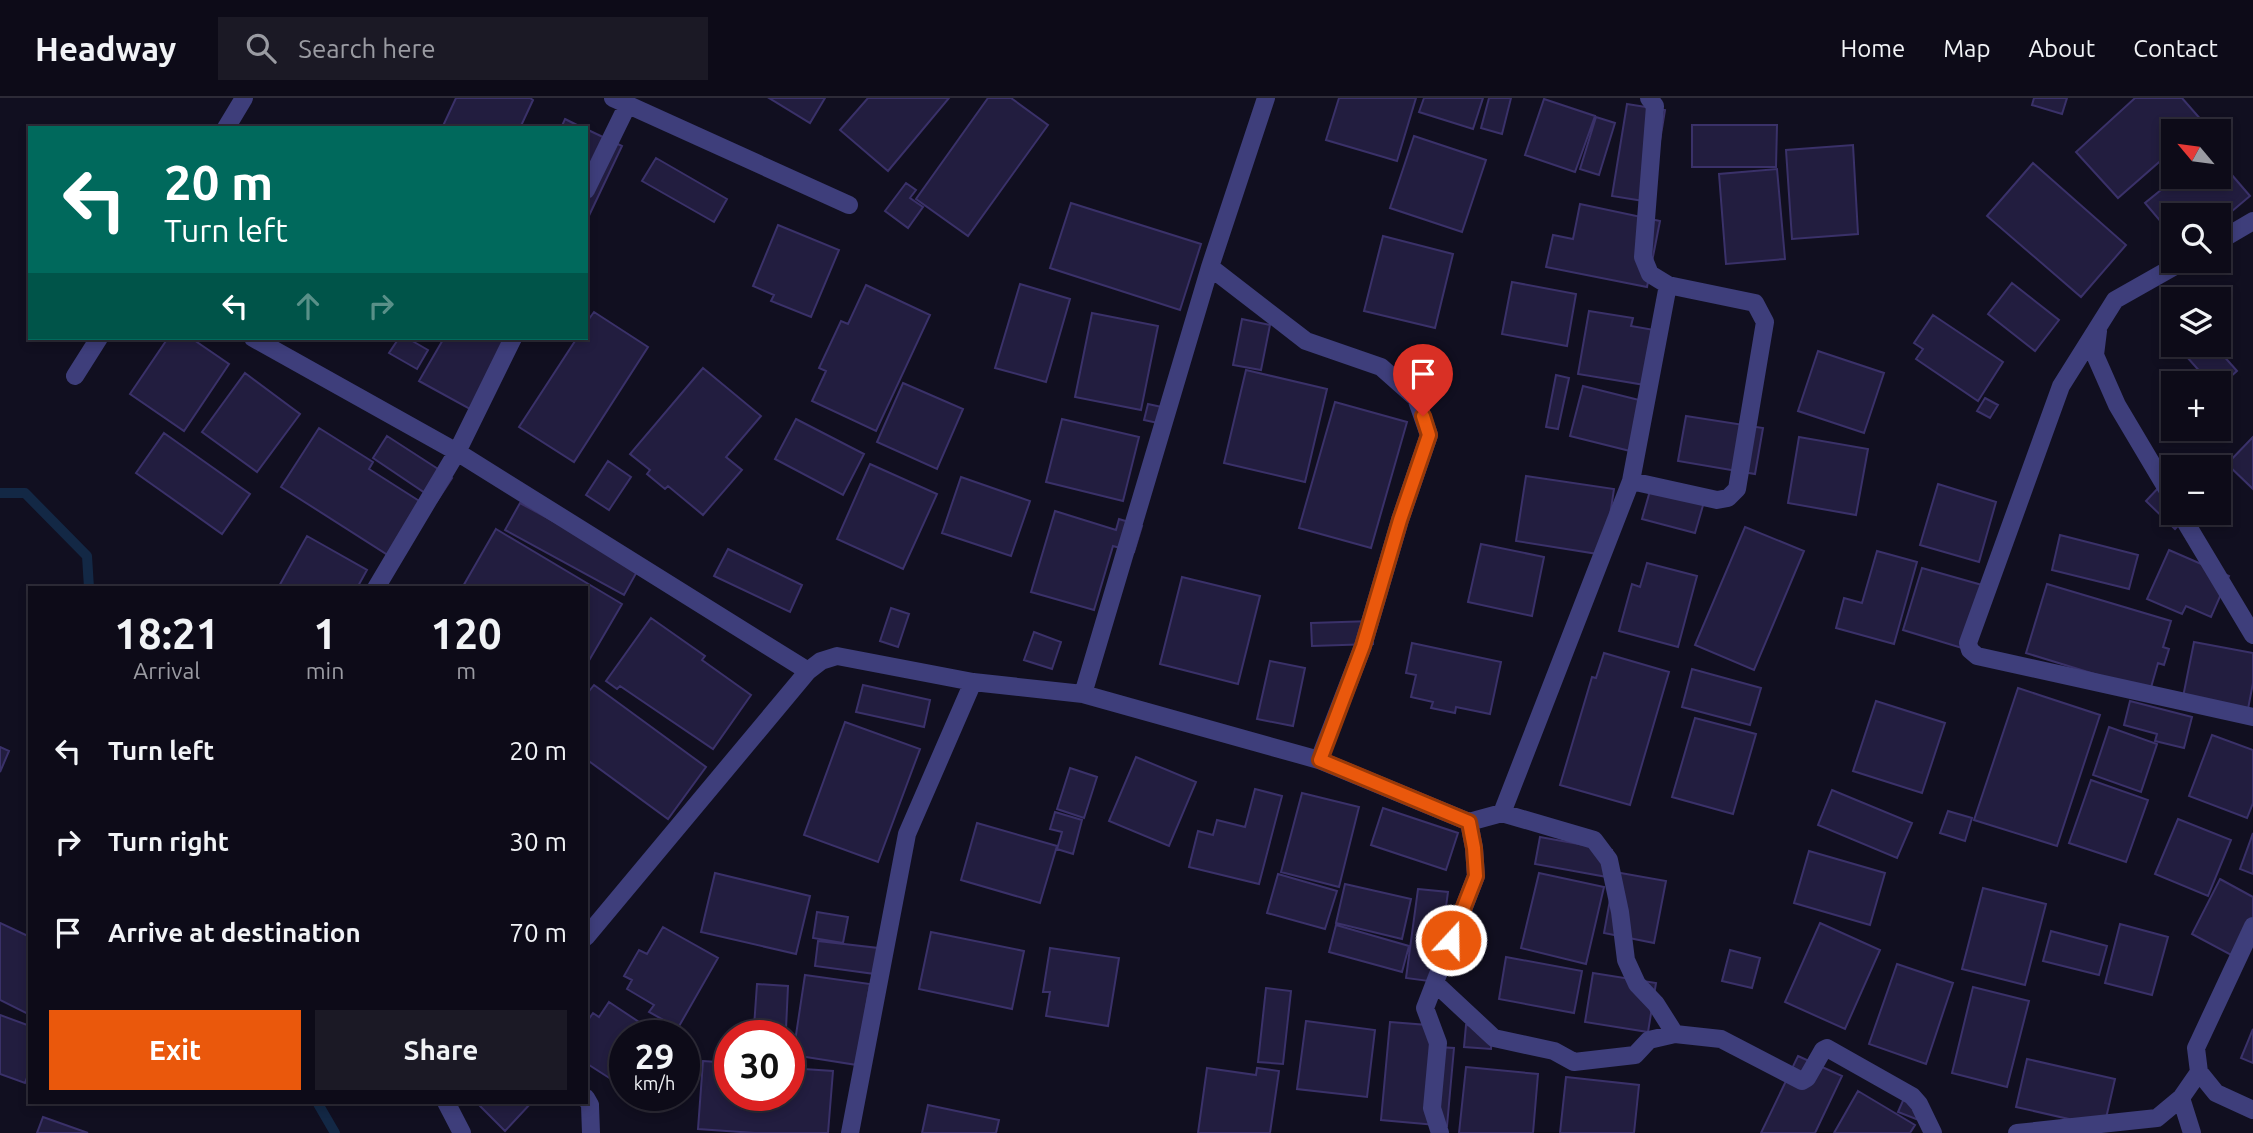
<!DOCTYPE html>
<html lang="en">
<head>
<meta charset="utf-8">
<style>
	:root { --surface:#0d0b18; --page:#1b1925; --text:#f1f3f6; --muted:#9a9ba2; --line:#2d2b37; --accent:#ea580c }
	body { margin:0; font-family:Ubuntu,sans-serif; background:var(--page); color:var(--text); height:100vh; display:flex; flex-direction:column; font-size:26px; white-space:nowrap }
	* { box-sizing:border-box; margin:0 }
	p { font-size:23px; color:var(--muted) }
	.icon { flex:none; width:38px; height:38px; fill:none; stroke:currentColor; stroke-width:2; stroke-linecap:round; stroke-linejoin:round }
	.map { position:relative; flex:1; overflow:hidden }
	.drawer { position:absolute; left:28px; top:488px; width:560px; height:518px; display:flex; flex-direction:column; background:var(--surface); border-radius:0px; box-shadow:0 4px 10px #0003,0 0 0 2px var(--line) }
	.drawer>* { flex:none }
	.hud { position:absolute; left:28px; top:28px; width:560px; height:214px; border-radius:0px; box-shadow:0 4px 10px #0003,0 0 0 2px var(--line); background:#00695c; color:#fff; overflow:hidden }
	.needle { width:46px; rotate:299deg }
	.fabs { position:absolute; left:2161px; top:21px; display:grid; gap:14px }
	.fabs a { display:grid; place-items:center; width:70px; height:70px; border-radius:0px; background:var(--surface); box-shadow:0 4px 10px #0003,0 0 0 2px var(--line); font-size:35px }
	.speed { position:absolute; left:609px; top:922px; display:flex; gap:14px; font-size:35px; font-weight:700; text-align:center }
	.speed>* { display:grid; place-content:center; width:91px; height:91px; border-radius:50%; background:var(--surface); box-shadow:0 4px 10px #0003,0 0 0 2px var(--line); line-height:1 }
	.speed small { font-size:18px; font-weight:400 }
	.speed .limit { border:10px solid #d22; background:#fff; color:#111 }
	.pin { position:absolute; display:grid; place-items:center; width:60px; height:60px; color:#fff; margin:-72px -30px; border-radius:50% 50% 50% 0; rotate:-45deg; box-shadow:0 0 7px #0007 }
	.pin .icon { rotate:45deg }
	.me { position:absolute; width:77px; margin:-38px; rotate:21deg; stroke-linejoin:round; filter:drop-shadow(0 0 5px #0008) }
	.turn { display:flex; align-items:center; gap:24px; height:147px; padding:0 21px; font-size:32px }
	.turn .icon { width:91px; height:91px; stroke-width:2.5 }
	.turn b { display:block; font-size:49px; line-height:60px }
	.lanes { display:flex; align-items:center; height:66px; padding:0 21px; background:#0003; justify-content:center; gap:35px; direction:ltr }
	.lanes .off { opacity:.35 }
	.eta { display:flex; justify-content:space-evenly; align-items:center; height:119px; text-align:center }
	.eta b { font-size:42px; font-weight:600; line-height:49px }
	.button { display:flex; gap:14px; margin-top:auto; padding:14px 21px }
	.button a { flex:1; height:80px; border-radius:0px; background:var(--accent); color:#fff; font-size:28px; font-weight:600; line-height:80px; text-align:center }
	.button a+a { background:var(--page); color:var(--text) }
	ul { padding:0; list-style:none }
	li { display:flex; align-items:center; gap:21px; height:91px; padding:0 21px }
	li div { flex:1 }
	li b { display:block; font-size:26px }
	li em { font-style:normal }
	header { display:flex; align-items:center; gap:42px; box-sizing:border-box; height:98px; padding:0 35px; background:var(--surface); border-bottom:2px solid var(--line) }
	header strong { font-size:33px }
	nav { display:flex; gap:38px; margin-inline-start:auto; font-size:24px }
	.search { width:490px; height:63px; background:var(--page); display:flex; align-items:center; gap:18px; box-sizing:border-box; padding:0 24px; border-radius:0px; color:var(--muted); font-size:26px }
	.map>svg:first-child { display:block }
</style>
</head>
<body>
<header>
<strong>Headway</strong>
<div class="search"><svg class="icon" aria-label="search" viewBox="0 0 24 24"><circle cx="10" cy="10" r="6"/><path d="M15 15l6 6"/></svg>Search here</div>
<nav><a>Home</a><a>Map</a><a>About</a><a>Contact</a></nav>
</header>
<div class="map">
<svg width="2253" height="1035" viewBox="0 0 2253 1035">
	<rect width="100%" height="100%" fill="#110f20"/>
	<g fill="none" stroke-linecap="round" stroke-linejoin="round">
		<!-- stream -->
		<path stroke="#132845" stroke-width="10" d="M0 395H25L87 458 89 490
			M317 1004 335 1035"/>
	</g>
	<!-- building -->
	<path fill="#221d3f" stroke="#3a3169" stroke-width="2" d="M456 0H530L533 2 520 30H442Z
		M769 0H825L810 25Z
		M868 0H949L888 73 840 32Z
		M988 0H1011L1048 27 968 138 916 101Z
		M1339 0H1416L1397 63 1326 42Z
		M1424 0H1483L1473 31 1419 14Z
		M1489 0H1511L1502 36 1481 30Z
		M2034 0H2067L2062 16 2032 7Z
		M2135 0H2182L2203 24 2193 33H2174V51L2118 100 2076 54Z
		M1544 1 1595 18 1575 74 1525 57Z
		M1627 6 1665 12 1650 104 1612 98Z
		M1596 19 1615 25 1599 77 1580 71Z
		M565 21 583 30H561Z
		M1692 27H1777L1776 69H1692Z
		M586 31 622 48 586 124Z
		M1414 38 1486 62 1462 134 1390 110Z
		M1853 47 1858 136 1792 141 1786 52Z
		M656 60 727 101 714 124 642 83Z
		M2219 62 2250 98 2219 124V117H2174V122L2170 118 2162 125 2145 105 2177 79H2219Z
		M2033 65 2126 147 2081 199 1987 118Z
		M1777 71 1785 161 1726 166 1719 76Z
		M906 85 916 92 910 100 923 109 908 130 885 113Z
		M1071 105 1201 146 1180 212 1050 170Z
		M1580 106 1660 123 1647 189 1546 169 1553 137 1573 141Z
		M778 127 839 152 811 219 771 203 774 197 753 188Z
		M1383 138 1453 156 1435 230 1364 213Z
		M1512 184 1576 196 1567 248 1502 236Z
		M2012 185 2059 222 2035 253 1988 216Z
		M1020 186 1070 201 1046 284 995 270Z
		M866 187 930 217 876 333 812 303 826 273 819 270 841 223 848 226Z
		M1589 213 1633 220 1631 228 1660 233 1651 288 1578 276Z
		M594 214 648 249 574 364 519 329 577 240H586V225Z
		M1092 215 1158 228 1141 312 1075 299Z
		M1933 217 2003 264 1978 303 1916 261 1923 251 1914 245Z
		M1242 221 1270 227 1261 272 1233 267Z
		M168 240H191L229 266 184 333 130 296Z
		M399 240H407L428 252 417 271 389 255Z
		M444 240H522L479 316 419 283Z
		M2201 247H2214L2237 273 2219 289V285H2210L2187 259Z
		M1818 253 1884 275 1864 335 1798 313Z
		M703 270 761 318 726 359 742 372 703 417 668 388 665 391 647 376 650 372 630 356Z
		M1246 272 1327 291 1305 384 1224 365Z
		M245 275 300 316 257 374 202 334Z
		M1556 277 1569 280 1558 331 1546 329Z
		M903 285 963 311 937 371 877 344Z
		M1583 288 1651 305 1638 355 1570 338Z
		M1985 300 1998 307 1990 320 1977 313Z
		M1335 304 1407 324 1371 450 1299 430Z
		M1148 306 1171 311 1167 327 1144 322Z
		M1686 318 1763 330 1755 376 1678 363Z
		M796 321 864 356 843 397 775 361Z
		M1062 321 1139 339 1123 403 1046 384Z
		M319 330 373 364 369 371 424 406 391 459 281 389Z
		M164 335 250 396 222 436 136 375Z
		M387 338 452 380 437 403 373 360Z
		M1799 339 1868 351 1856 417 1788 405Z
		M2253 339V391L2227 366Z
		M608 363 631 379 609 412 586 397Z
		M870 366 937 396 903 471 837 441Z
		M1526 378 1614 391 1604 457 1516 443Z
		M961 379 1030 403 1011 458 942 435Z
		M1653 382 1706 397 1695 435 1642 421Z
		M1938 386 1996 404 1979 464 1920 447Z
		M2161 387 2174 399V415H2190L2175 431 2146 403Z
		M520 405 639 470 624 497 505 432Z
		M1055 413 1116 432 1119 421 1142 428 1134 454 1113 448 1094 512 1031 494Z
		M1745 429 1804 453 1754 572 1695 547Z
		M496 431 622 506 587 566 586 490H462Z
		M2060 437 2138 457 2129 491 2052 472Z
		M307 438 367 472 357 490H278Z
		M1481 446 1544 459 1532 518 1468 504Z
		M728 451 802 487 790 514 714 478Z
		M2169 452 2229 478 2211 519 2186 508 2182 516 2147 501Z
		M1877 453 1917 464 1894 546 1836 530 1844 500 1862 505Z
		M1647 465 1697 478 1678 549 1619 533 1632 486 1640 489Z
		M1922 470 1982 487 1962 550 1903 532Z
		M1182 479 1260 498 1238 586 1160 566Z
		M2047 486 2171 523 2163 549 2169 551 2164 567 2158 565 2150 593 2026 555Z
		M891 510 909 516 898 549 880 543Z
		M651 520 705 558 702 562 751 597 713 651 620 588 617 591 606 583Z
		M1372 523 1373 546 1312 548 1311 525Z
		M1034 534 1061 544 1052 571 1024 562Z
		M2194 544 2253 555V585L2248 611 2183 599Z
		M1412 545 1501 564 1490 616 1456 609 1455 615 1431 610 1433 604 1411 599 1416 577 1406 575Z
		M1604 555 1669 574 1630 707 1560 687 1592 579 1596 580Z
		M1270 563 1305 570 1293 628 1257 621Z
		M1692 571 1761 590 1750 627 1682 609Z
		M594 587 706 669 668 721 586 661V597Z
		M863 587 930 602 924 629 856 614Z
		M2018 590 2100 617 2057 748 1974 722Z
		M1876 603 1945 625 1922 695 1853 673Z
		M2130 603 2192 619 2184 650 2155 643 2157 636 2124 627Z
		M1695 620 1756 636 1733 716 1672 699Z
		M845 624 920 651 878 764 804 737Z
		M2109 629 2157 646 2141 694 2093 677Z
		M2212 637 2253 652V705L2247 720 2189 698Z
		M0 649 9 653 0 674Z
		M1136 659 1196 684 1169 748 1109 723Z
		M1070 670 1097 679 1084 720 1057 711Z
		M2091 682 2148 702 2126 764 2069 745Z
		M1255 691 1282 698 1259 786 1189 769 1198 733 1213 737 1217 722 1245 729Z
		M1832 692 1912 725 1897 760 1818 727Z
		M1302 695 1359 709 1339 789 1281 774Z
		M1383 710 1458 735 1446 772 1371 747Z
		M1948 713 1972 720 1965 743 1940 735Z
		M1055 714 1082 722 1073 756 1057 751 1062 734 1050 731Z
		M2178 721 2231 742 2208 798 2155 776Z
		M977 725 1057 748 1040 805 961 782Z
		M2253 735V776L2240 771Z
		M1540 739 1612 752 1607 779 1535 766Z
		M1809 753 1885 775 1870 827 1794 805Z
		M1615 774 1666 783 1654 845 1604 835Z
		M715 775 810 798 796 856 701 834Z
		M1539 775 1604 789 1586 866 1521 850Z
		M1278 776 1337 793 1325 831 1267 815Z
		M2220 781 2253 799V820L2233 858 2192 836Z
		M1345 786 1411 801 1402 841 1336 825Z
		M1983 790 2046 806 2025 887 1962 871Z
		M1418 791 1448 794 1436 884 1406 880Z
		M817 814 848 819 843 845 813 840Z
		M0 825 30 839V917L0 902Z
		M1820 825 1880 852 1845 931 1785 904Z
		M2120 826 2168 839 2152 897 2105 885Z
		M1336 827 1409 848 1402 874 1329 854Z
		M663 829 718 860 678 930 649 914 654 907 627 891 632 882 624 878 639 852 647 856Z
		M2051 833 2107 848 2099 877 2043 863Z
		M931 834 1024 853 1012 911 919 891Z
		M818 843 878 850 875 876 815 868Z
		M1050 850 1119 860 1108 928 1046 918 1050 894H1043Z
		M1730 852 1760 860 1752 890 1722 883Z
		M1506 859 1582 873 1574 915 1499 901Z
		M1897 866 1953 885 1926 966 1869 946Z
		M1593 875 1656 885 1648 934 1585 924Z
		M805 877 870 886 857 967 793 957Z
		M757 886 788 888 786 931 754 929Z
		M1973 889 2029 903 2007 989 1952 975Z
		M1266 890 1291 893 1283 966 1258 964Z
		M609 904 660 938H625V990L586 965V925L593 915 599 919Z
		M0 917 30 928V971L25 985 0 976Z
		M1306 923 1375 932 1367 999 1297 991Z
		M1390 924 1440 928 1438 949 1454 950 1447 1028 1381 1022Z
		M1466 927 1492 929 1491 951 1464 949Z
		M747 931 781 934V938H747Z
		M2253 931V965L2241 960Z
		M1798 958 1842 978 1815 1035H1761Z
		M2027 961 2115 981 2104 1029 2016 1009Z
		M703 963 730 965V998H789V970L833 973 828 1035H755L698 1031Z
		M1466 969 1538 976 1533 1035H1459Z
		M1207 970 1256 977 1257 970 1279 973 1270 1035H1198Z
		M1566 979 1639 987 1634 1035H1560Z
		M1858 993 1915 1027 1910 1035H1834Z
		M636 998H657L651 1007Z
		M1905 998 1924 1024 1898 1014Z
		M476 1004H532L505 1033Z
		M928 1007 999 1022 996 1035H922Z
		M43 1019 88 1035H37Z"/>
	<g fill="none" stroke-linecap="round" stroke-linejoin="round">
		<!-- minor -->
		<path stroke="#3e3e7b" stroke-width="18" d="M613 0 849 107
			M226 30 244 0
			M586 92 627 8
			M2219 143 2253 123
			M2184 163 2115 202 2061 288 1968 545 1970 552 1977 558 2253 619
			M1210 169 1306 243 1381 269 1416 300 1429 337 1400 422 1363 548 1319 662
			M2098 233 2095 257 2117 307 2174 403
			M253 240 457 354 808 573
			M75 278 99 240
			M1631 383 1717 402 1728 400 1737 391 1765 224 1755 205 1668 187 1650 176 1643 159 1655 8 1649 0
			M2180 415 2253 537
			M376 490 457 354 513 240
			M1083 596 1210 169 1266 0
			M1502 715 1631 383 1668 187
			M2253 828 2196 950 2199 974 2216 995 2253 1012
			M586 839 808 573 821 563 837 558 973 584 1083 596 1319 662 1469 724 1502 715 1594 742 1609 762 1620 814 1626 862 1637 886 1656 906 1675 936
			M1435 885 1494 940 1554 953 1574 964 1635 957 1649 942 1675 936 1721 941 1802 983 1807 980 1823 952 1827 950 1912 998 1919 1006 1933 1035
			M586 1000 590 1007 591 1035
			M2181 1000 2192 1035
			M446 1004 462 1035
			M850 1035 907 736 973 584
			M1440 1035 1432 1010 1438 945 1425 910 1476 778 1474 750 1469 724
			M2017 1035 2157 1020 2181 1000 2199 974"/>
	</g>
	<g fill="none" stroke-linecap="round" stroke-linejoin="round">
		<!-- route casing -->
		<g stroke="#983908" stroke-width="18">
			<path id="route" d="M1423 318 1429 337 1400 422 1363 548 1320 662 1469 724 1474 750 1476 778 1451 842"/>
		</g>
		<!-- route -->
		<use href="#route" stroke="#ea580c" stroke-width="12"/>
	</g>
</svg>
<div class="fabs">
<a><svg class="needle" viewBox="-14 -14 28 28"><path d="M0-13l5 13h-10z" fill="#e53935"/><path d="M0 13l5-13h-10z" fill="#9a9ba2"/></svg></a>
<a><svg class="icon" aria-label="search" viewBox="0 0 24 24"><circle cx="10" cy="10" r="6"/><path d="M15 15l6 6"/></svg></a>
<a><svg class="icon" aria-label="layers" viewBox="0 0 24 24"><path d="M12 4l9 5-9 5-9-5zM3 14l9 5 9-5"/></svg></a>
<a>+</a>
<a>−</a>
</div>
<div class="speed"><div>29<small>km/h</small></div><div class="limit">30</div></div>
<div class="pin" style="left:1423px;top:318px;background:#d93025"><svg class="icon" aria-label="arrive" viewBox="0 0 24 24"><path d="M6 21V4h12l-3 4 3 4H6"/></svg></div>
<svg class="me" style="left:1451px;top:842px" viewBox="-20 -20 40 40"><circle r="17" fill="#ea580c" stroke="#fff" stroke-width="3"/><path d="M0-11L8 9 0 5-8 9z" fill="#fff"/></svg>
<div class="hud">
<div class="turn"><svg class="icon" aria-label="left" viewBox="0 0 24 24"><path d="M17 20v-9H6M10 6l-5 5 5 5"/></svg><div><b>20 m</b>Turn left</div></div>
<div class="lanes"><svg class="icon" aria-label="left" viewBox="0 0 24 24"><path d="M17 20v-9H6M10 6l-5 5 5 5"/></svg><svg class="icon off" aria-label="ahead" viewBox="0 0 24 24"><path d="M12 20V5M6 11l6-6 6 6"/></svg><svg class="icon off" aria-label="right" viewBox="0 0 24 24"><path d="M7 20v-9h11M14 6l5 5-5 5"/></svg></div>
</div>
<section class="drawer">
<div class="eta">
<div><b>18:21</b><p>Arrival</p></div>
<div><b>1</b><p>min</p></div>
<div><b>120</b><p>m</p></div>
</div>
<ul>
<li><svg class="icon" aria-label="left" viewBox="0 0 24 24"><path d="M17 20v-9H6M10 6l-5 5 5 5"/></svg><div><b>Turn left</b></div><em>20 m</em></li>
<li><svg class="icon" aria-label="right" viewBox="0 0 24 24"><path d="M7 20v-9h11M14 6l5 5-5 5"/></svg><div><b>Turn right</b></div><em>30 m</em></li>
<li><svg class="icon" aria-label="arrive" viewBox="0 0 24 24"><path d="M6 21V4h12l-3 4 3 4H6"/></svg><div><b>Arrive at destination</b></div><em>70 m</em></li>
</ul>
<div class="button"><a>Exit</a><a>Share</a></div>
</section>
</div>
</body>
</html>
